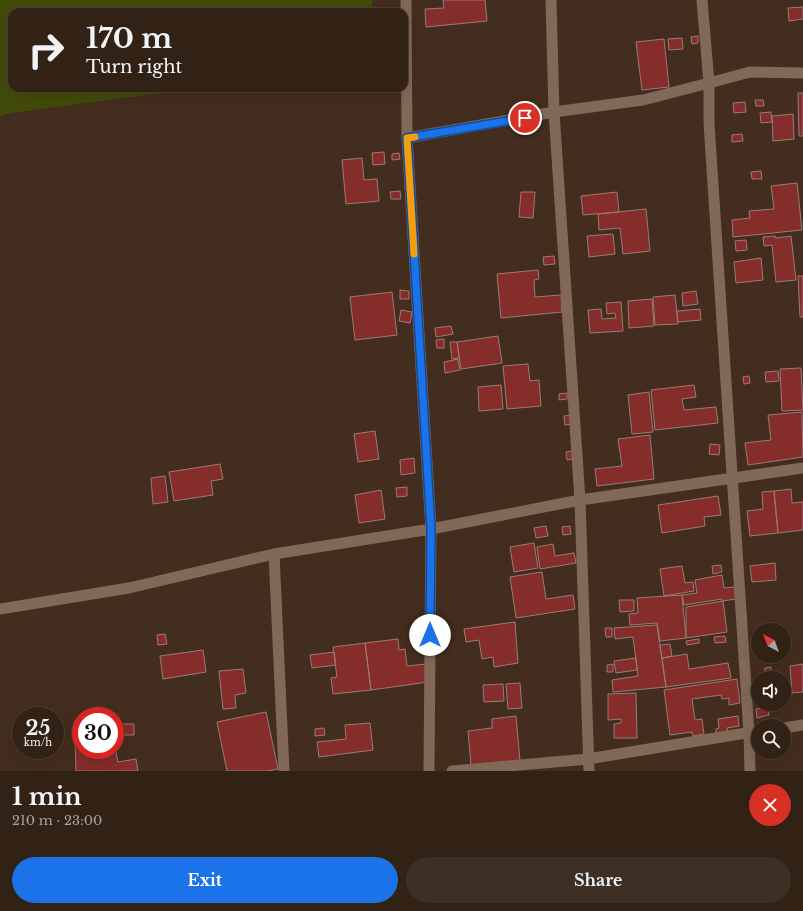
<!DOCTYPE html>
<html lang="en">
<head>
<meta charset="utf-8">
<style>
	:root { --surface:#322216; --page:#3d2f23; --text:#f1f3f6; --muted:#a8a4a1; --line:#4d3f35; --accent:#1a73e8 }
	body { margin:0; font-family:"Libre Baskerville",serif; background:var(--page); color:var(--text); height:100vh; display:flex; flex-direction:column; font-size:15px; white-space:nowrap }
	* { box-sizing:border-box; margin:0 }
	p { font-size:13px; color:var(--muted) }
	.icon { flex:none; width:22px; height:22px; fill:none; stroke:currentColor; stroke-width:2; stroke-linecap:round; stroke-linejoin:round }
	.map { position:relative; height:771px; overflow:hidden }
	.details { display:flex; flex-direction:column; background:var(--surface); flex:1 }
	.details>* { flex:none }
	.banner { position:absolute; left:8px; top:8px; width:400px; height:84px; border-radius:12px; box-shadow:0 4px 16px #0002,0 0 0 1px var(--line); background:#322216; color:var(--text); overflow:hidden }
	.needle { width:26px; rotate:318deg }
	.controls { position:absolute; left:751px; top:623px; display:grid; gap:8px }
	.controls a { display:grid; place-items:center; width:40px; height:40px; border-radius:50%; background:var(--surface); box-shadow:0 4px 16px #0002,0 0 0 1px var(--line); font-size:20px }
	.speed { position:absolute; left:12px; top:707px; display:flex; gap:8px; font-size:20px; font-weight:700; text-align:center }
	.speed>* { display:grid; place-content:center; width:52px; height:52px; border-radius:50%; background:var(--surface); box-shadow:0 4px 16px #0002,0 0 0 1px var(--line); line-height:1 }
	.speed small { font-size:10px; font-weight:400 }
	.speed .limit { border:6px solid #d22; background:#fff; color:#111 }
	.pin { position:absolute; display:grid; place-items:center; width:34px; height:34px; color:#fff; margin:-17px; border:2px solid #fff; border-radius:50%; box-shadow:0 1px 4px #0007 }
	.me { position:absolute; width:44px; margin:-22px; rotate:0deg; stroke-linejoin:round; filter:drop-shadow(0 0 3px #0008) }
	.turn { display:flex; align-items:center; gap:14px; height:84px; padding:0 12px; font-size:18px }
	.turn .icon { width:52px; height:52px; stroke-width:2.5 }
	.turn b { display:block; font-size:28px; line-height:34px }
	.round { display:grid; place-items:center; flex:none; width:42px; height:42px; border-radius:21px; background:var(--page) }
	.head { display:flex; align-items:center; justify-content:space-between; height:68px; padding:0 12px }
	h1 { font-size:24px; font-weight:700; line-height:30px }
	.primary-button { display:flex; gap:8px; margin-top:auto; padding:8px 12px }
	.primary-button a { flex:1; height:46px; border-radius:24px; background:var(--accent); color:#fff; font-size:16px; font-weight:700; line-height:46px; text-align:center }
	.primary-button a+a { background:var(--page); color:var(--text) }
	.map>svg:first-child { display:block }
</style>
</head>
<body>
<div class="map">
<svg width="803" height="771" viewBox="0 0 803 771">
	<rect width="100%" height="100%" fill="#432d1e"/>
	<!-- green -->
	<path fill="#424b0a" d="M0 0H373L371 12H12V88H198L11 113 0 116Z"/>
	<!-- building -->
	<path fill="#842d2a" stroke="#9b7b77" d="M443 0H485L487 21 426 27 425 9 444 8Z
		M803 7V19L789 21 788 8Z
		M698 36V43L692 44 691 37Z
		M682 38 683 49 669 50 668 39Z
		M664 39 669 87 642 90 636 42Z
		M798 93H803V136H799Z
		M755 100H763L764 106H756Z
		M745 102 746 112 734 113 733 103Z
		M771 112 772 122 761 123 760 113Z
		M793 114 794 139 773 141 772 116Z
		M742 134 743 141 732 142V135Z
		M384 152 385 164 373 165 372 153Z
		M399 153 400 159 392 160V154Z
		M362 158 364 180 377 179 379 201 346 204 342 160Z
		M761 171 762 179H752L751 172Z
		M797 183 802 230 733 237 732 220 750 218 749 211 774 209 771 186Z
		M400 191 401 199H391L390 192Z
		M521 192H535L533 218 519 217Z
		M617 192 619 212 583 215 581 196Z
		M646 209 650 251 623 254 620 228 599 230 598 214Z
		M613 234 615 254 589 257 587 236Z
		M775 236V238L791 236 796 280 776 282 772 245 764 246 763 237Z
		M746 240 747 250 736 251 735 241Z
		M554 256 555 264 544 265 543 257Z
		M761 258 763 280 736 283 734 262Z
		M538 270 539 279 534 280 535 297 561 295 562 312 501 318 497 274Z
		M798 276H803V317H800Z
		M400 290 409 291V299H400Z
		M696 291 698 304 683 306 682 293Z
		M392 292 397 335 355 340 350 297Z
		M675 295 678 324 655 325 653 297Z
		M652 299 654 326 629 328 628 301Z
		M621 302 623 331 590 333 588 310 601 309 602 319 616 318 615 313 607 314 606 303Z
		M700 309 701 320 678 322 677 311Z
		M401 310 412 312 410 323 399 321Z
		M451 326 453 334 436 337 435 328Z
		M498 336 502 363 461 369 457 342Z
		M444 339V348H437L436 340Z
		M450 342H457L459 358 452 359Z
		M458 359 460 370 445 373 444 362Z
		M528 364 530 381 539 380 541 406 507 409 503 366Z
		M801 368 803 410 782 411 780 369Z
		M778 371 779 381 766 382 765 372Z
		M749 376 750 383 744 384 743 377Z
		M501 385 503 409 479 411 478 387Z
		M694 385 696 397 682 399 684 410 716 407 718 423 655 430 651 390Z
		M649 392 653 432 632 434 628 395Z
		M567 393V399L559 400V394Z
		M802 412 803 457 748 465 745 443 771 440 768 415Z
		M572 415 573 424 565 425 564 416Z
		M375 431 379 459 358 462 354 434Z
		M650 435 654 479 597 486 595 469 622 466 618 439Z
		M710 444 720 445 719 455 709 454Z
		M574 451V459L567 460 566 452Z
		M414 458 415 473 401 475 400 460Z
		M220 464 223 479 211 481 213 495 174 501 169 472Z
		M165 476 168 502 153 504 151 478Z
		M407 487V496L397 497 396 488Z
		M791 489 792 503 803 502V530L778 533 774 491Z
		M381 490 385 519 359 523 355 495Z
		M774 491 778 533 750 536 747 511 763 509 762 492Z
		M718 496 721 515 704 517 705 526 662 533 658 505Z
		M546 526 548 536 536 538 534 528Z
		M570 526 571 534 563 535 562 527Z
		M534 543 538 568 514 572 510 547Z
		M553 544 555 556 574 553 576 563 540 569 537 547Z
		M775 563 776 580 752 582 750 566Z
		M721 565 722 572 713 574 712 566Z
		M682 566 685 583 693 582 694 591 664 596 660 569Z
		M542 572 546 599 573 595 575 609 516 618 510 577Z
		M722 575 724 588 734 587 736 599 722 601V599L684 605 682 595 697 593 695 580Z
		M682 595 686 638 660 641 657 623 630 625 629 614 638 613 637 598Z
		M619 600H634V611L620 612Z
		M723 601 727 632 686 638V607Z
		M515 622 518 663 494 667 493 657 482 659 479 640 466 642 464 629Z
		M657 625 666 687 613 692 612 680 638 676 633 637 615 639 614 628Z
		M605 628H612V637H606Z
		M165 634 167 644 158 645 157 635Z
		M725 636 726 642 715 643 714 637Z
		M398 639 399 650 405 649 407 666 426 664 428 682 371 690 365 643Z
		M699 639V643L687 645 686 641Z
		M365 643 371 690 333 694 331 678 337 677 333 647Z
		M670 644 672 656 662 658 660 645Z
		M203 650 206 672 163 679 160 656Z
		M334 652 336 665 312 668 310 655Z
		M687 654 689 669 728 663 731 678 666 687 662 658Z
		M636 658 637 670 616 673 614 661Z
		M613 664V672H607V665Z
		M803 664V692L792 693 790 666Z
		M771 667V676L765 677V668Z
		M243 669 246 693 235 695 236 708 223 709 219 671Z
		M737 679 740 703 729 705V698L722 699 721 695 692 699 695 720 702 719 704 734 693 736 692 732 670 735 664 690Z
		M520 683 522 708 508 709 506 684Z
		M503 684 504 701 484 702 483 685Z
		M636 693 637 738H614V724L621 723V719L608 720V694Z
		M768 707 769 715 757 718 756 709Z
		M266 712 278 769 267 771H227L217 722Z
		M516 716 520 761 471 765 468 731 492 728V719Z
		M738 716 739 726 727 728 728 732 716 734V729L719 728 718 719Z
		M370 723 373 750 319 757 317 742 346 739 345 725Z
		M122 724H134V735H122Z
		M324 728 325 735 315 736V729Z
		M75 740H81V750H115V748L118 762 136 759 138 771H76Z"/>
	<g fill="none" stroke-linecap="round" stroke-linejoin="round">
		<!-- minor -->
		<path stroke="#816857" stroke-width="11" d="M551 0 554 112 580 500 589 771
			M702 0 709 83 750 72 803 73
			M407 138 554 112 643 100 709 83V123L749 733 750 771
			M274 554 284 771
			M0 609 129 588 274 554 431 529 407 138 406 0
			M784 728 803 725
			M429 771 431 529 580 500 803 468
			M452 771 588 759 758 731"/>
	</g>
	<g fill="none" stroke-linecap="round" stroke-linejoin="round">
		<!-- route casing -->
		<g stroke="#114b97" stroke-width="10">
			<path id="route" d="M430 635 431 529 407 138 525 118"/>
		</g>
		<!-- route -->
		<use href="#route" stroke="#1a73e8" stroke-width="7"/>
		<!-- slow -->
		<path stroke="#f59e0b" stroke-width="7" d="M414 254 407 138 415 137"/>
	</g>
</svg>
<div class="controls">
<a><svg class="needle" viewBox="-14 -14 28 28"><path d="M0-13l5 13h-10z" fill="#e53935"/><path d="M0 13l5-13h-10z" fill="#a8a4a1"/></svg></a>
<a><svg class="icon" aria-label="sound" viewBox="0 0 24 24"><path d="M4 9h4l5-4v14l-5-4H4zM17 9q2 3 0 6"/></svg></a>
<a><svg class="icon" aria-label="search" viewBox="0 0 24 24"><circle cx="10" cy="10" r="6"/><path d="M15 15l6 6"/></svg></a>
</div>
<div class="speed"><div>25<small>km/h</small></div><div class="limit">30</div></div>
<div class="pin" style="left:525px;top:118px;background:#d93025"><svg class="icon" aria-label="arrive" viewBox="0 0 24 24"><path d="M6 21V4h12l-3 4 3 4H6"/></svg></div>
<svg class="me" style="left:430px;top:635px" viewBox="-20 -20 40 40"><circle r="19" fill="#fff"/><path d="M0-13L10 11 0 6-10 11z" fill="#1a73e8"/></svg>
<div class="banner">
<div class="turn"><svg class="icon" aria-label="right" viewBox="0 0 24 24"><path d="M7 20v-9h11M14 6l5 5-5 5"/></svg><div><b>170 m</b>Turn right</div></div>
</div>
</div>
<section class="details">
<div class="head"><div><h1>1 min</h1><p>210 m · 23:00</p></div><a class="round" style="background:#d93025;color:#fff"><svg class="icon" aria-label="close" viewBox="0 0 24 24"><path d="M6 6l12 12M18 6L6 18"/></svg></a></div>
<div class="primary-button"><a>Exit</a><a>Share</a></div>
</section>
</body>
</html>
